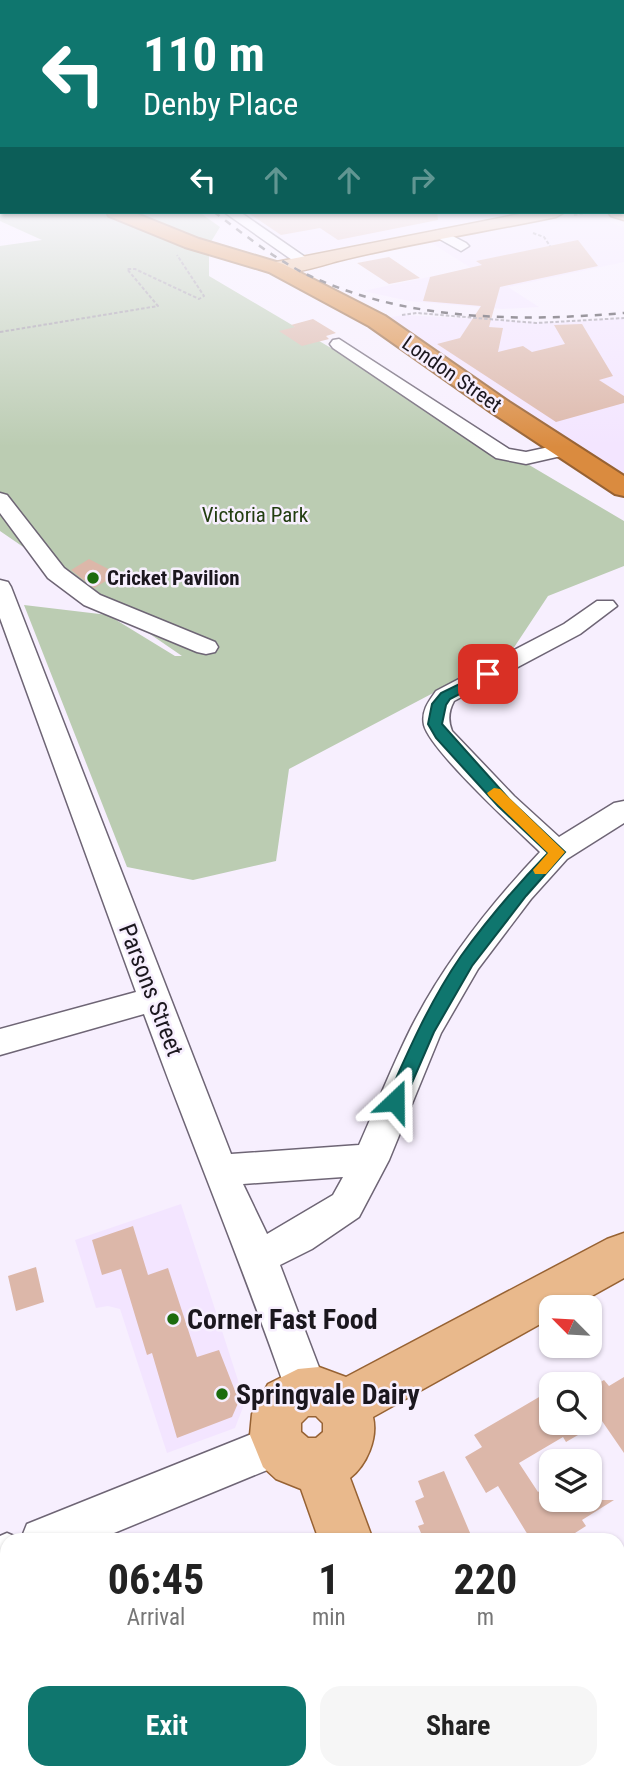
<!DOCTYPE html>
<html lang="en">
<head>
<meta charset="utf-8">
<style>
	:root { --surface:#fff; --page:#f6f6f6; --text:#222; --muted:#767676; --accent:#0f766e }
	body { margin:0; font-family:"Roboto Condensed",sans-serif; background:var(--page); color:var(--text); height:100vh; display:flex; flex-direction:column; font-size:26px; white-space:nowrap }
	* { box-sizing:border-box; margin:0 }
	p { font-size:23px; color:var(--muted) }
	.icon { flex:none; width:38px; height:38px; fill:none; stroke:currentColor; stroke-width:2; stroke-linecap:round; stroke-linejoin:round }
	.map { position:relative; flex:1; overflow:hidden }
	.sheet { position:absolute; left:0px; top:1533px; width:625px; height:247px; display:flex; flex-direction:column; background:var(--surface); border-radius:21px 21px 0 0; box-shadow:0 2px 5px #0004 }
	.sheet>* { flex:none }
	.banner { position:absolute; left:0px; top:0px; width:625px; height:214px; box-shadow:0 2px 5px #0004; background:#0f766e; color:#fff; overflow:hidden }
	.needle { width:46px; rotate:294deg }
	.fabs { position:absolute; left:539px; top:1295px; display:grid; gap:14px }
	.fabs a { display:grid; place-items:center; width:63px; height:63px; border-radius:14px; background:var(--surface); box-shadow:0 2px 5px #0004; font-size:35px }
	.pin { position:absolute; display:grid; place-items:center; width:60px; height:60px; color:#fff; margin:-30px; border-radius:14px; box-shadow:0 4px 10px #0006 }
	.me { position:absolute; width:77px; margin:-38px; rotate:23deg; stroke-linejoin:round; filter:drop-shadow(0 0 5px #0008) }
	.turn { display:flex; align-items:center; gap:24px; height:147px; padding:0 28px; font-size:32px }
	.turn .icon { width:91px; height:91px; stroke-width:2.5 }
	.turn b { display:block; font-size:49px; line-height:60px }
	.lanes { display:flex; align-items:center; height:66px; padding:0 28px; background:#0003; justify-content:center; gap:35px; direction:ltr }
	.lanes .off { opacity:.35 }
	.eta { display:flex; justify-content:space-evenly; align-items:center; height:119px; text-align:center }
	.eta b { font-size:42px; font-weight:700; line-height:49px }
	.action { display:flex; gap:14px; margin-top:auto; padding:14px 28px }
	.action a { flex:1; height:80px; border-radius:21px; background:var(--accent); color:#fff; font-size:28px; font-weight:700; line-height:80px; text-align:center }
	.action a+a { background:var(--page); color:var(--text) }
	.map>svg:first-child { display:block }
</style>
</head>
<body>
<div class="map">
<svg width="624" height="1779" viewBox="0 0 624 1779">
	<rect width="100%" height="100%" fill="#f7effe"/>
	<!-- built -->
	<path fill="#f3e5ff" d="M237 212H523L306 254Z
		M589 212 624 228V262L508 287 539 307 503 309 409 301 363 291 471 268 430 242Z
		M404 315 551 323 624 318V478L385 318Z
		M181 1204 245 1402 235 1428 167 1453 120 1309 108 1306 96 1308 75 1240Z"/>
	<!-- green -->
	<path fill="#bbccb2" d="M0 197 2 212H199L220 227 209 245V276L624 521V566L548 596 511 652 289 769 276 861 193 880 127 867 24 605 108 615 175 656H182L0 531V246L42 240 0 221Z
		M624 1557V1779H496L493 1773H618V1560Z"/>
	<!-- building -->
	<path fill="#dcb7a9" d="M247 212H437L438 220 338 240 320 228 281 235Z
		M578 240 598 266 500 287 489 327 503 328 498 352 523 346 532 352 565 344 554 325 582 324 613 376 599 380 624 396V403L556 422 437 344 460 338 481 306 423 301 430 277 482 265 476 261Z
		M389 257 420 278 389 284 357 263Z
		M313 319 336 333 326 336 329 339 302 346 279 331 295 327 291 325Z
		M89 559 118 574 94 588 71 570Z
		M133 1226 148 1275 168 1268 197 1357 219 1350 239 1401 232 1417 177 1438 152 1353 147 1355 121 1269 102 1275 92 1240Z
		M36 1267 44 1302 16 1311 8 1276Z
		M624 1377V1453L602 1421 566 1442 563 1437 519 1463 538 1492 541 1490 544 1495 551 1490V1500H614L582 1520 586 1526 564 1540H531L498 1486 486 1493 465 1457 482 1447 474 1435 551 1390V1423H590V1388L604 1380 609 1386Z
		M444 1471 473 1540H424L418 1526 424 1524 415 1501 424 1497 418 1481Z"/>
	<g fill="none" stroke-linecap="round" stroke-linejoin="round">
		<!-- minor casing -->
		<g stroke="#6e6575" stroke-width="3">
			<path id="minor" d="M224 212H240L308 259 305 262H295Z
				M441 230 466 243 469 246 461 251 436 237 434 234 436 231Z
				M339 339 509 449 526 452 563 444 570 446 573 450 570 454 526 464 496 458 333 348 330 344 333 340Z
				M0 493 7 495 64 568 100 595 215 642 218 647 215 652 206 654 197 652 84 605 48 578 0 513Z
				M0 580 8 582 11 587 231 1154 359 1145C376 1107 392 1066 411 1028 444 963 490 905 540 852 517 830 430 750 424 725 421 711 429 701 436 691L564 624 597 601H613L617 606 580 634 454 701C448 712 448 721 452 731L514 796 559 837 614 803 624 801V823L567 859 531 899 478 969 441 1033 389 1160 359 1217 312 1249 280 1265 328 1391 322 1405 307 1411 292 1405 286 1391C242 1264 190 1140 144 1014L0 1055V1029L136 992 0 618ZM343 1177 333 1195 267 1234 243 1184Z
				M279 1423 294 1429 300 1444 294 1459 97 1540H7V1578L0 1580V1536L7 1533 21 1539 27 1524Z"/>
		</g>
		<!-- major casing -->
		<g stroke="#976233" stroke-width="3">
			<path id="major" d="M623 208 624 220 611 216 608 212H623Z
				M530 212H565L556 217C484 232 410 243 338 261 324 265 276 281 266 268L276 262Z
				M624 1233V1278L572 1307H551V1318L373 1417C378 1438 367 1465 350 1478L373 1540H319L301 1489 276 1479 263 1467 250 1435 252 1414 268 1384 298 1369 319 1367 346 1377 607 1239ZM308 1416H316L323 1423V1432L316 1438H308L301 1432V1423Z
				M401 1773H463L465 1779H403Z"/>
		</g>
		<!-- highway casing -->
		<g stroke="#976233" stroke-width="4">
			<path id="highway" d="M107 212H132L199 239 283 264 385 316 509 402 624 476V496L615 494 491 412 369 326 269 272 185 247 109 216Z"/>
		</g>
		<!-- path -->
		<path stroke="#9c96a2" stroke-width="2" stroke-dasharray="3.5 2" stroke-linecap="butt" d="M574 215 592 212
			M533 233 544 237 550 246
			M402 315 417 313 536 323 624 318
			M0 332 158 306 127 269H135L199 299 204 296 177 255"/>
		<!-- minor -->
		<use href="#minor" fill="#fff" fill-rule="evenodd"/>
		<!-- major -->
		<use href="#major" fill="#e9b98c" fill-rule="evenodd"/>
		<!-- highway -->
		<use href="#highway" fill="#da8b3f" fill-rule="evenodd"/>
		<!-- rail -->
		<path stroke="#312d34" stroke-width="2.5" stroke-dasharray="7 7" stroke-linecap="butt" d="M214 212C244 234 274 259 308 275 406 321 518 322 624 313"/>
	</g>
	<!-- sky -->
	<linearGradient id="sky" x2="0" y2="1"><stop stop-color="#88b8de"/><stop offset="0.44" stop-color="#fbf8ff"/><stop offset="1" stop-color="#fbf8ff" stop-opacity="0"/></linearGradient>
	<rect width="624" height="447" fill="url(#sky)"/>
	<!-- route -->
	<path fill="#0f766e" stroke="#0a4d48" stroke-width="2" d="M488 670 492 671V677L450 699 446 705 442 724 509 799 565 852 526 896 472 966 434 1032 402 1106 395 1108 389 1106 386 1101C408 1051 430 1001 461 956 487 920 517 885 548 853L498 806 436 738 428 724 432 704 441 693Z"/>
	<!-- slow -->
	<path fill="#f59e0b" d="M494 788 500 789 565 852 546 874H535L533 870 548 853 489 796 487 793Z"/>
	<!-- markers -->
	<g fill="#1d6b0e" stroke="#f7effe" stroke-width="2.5">
		<circle cx="93" cy="578" r="7"/>
		<circle cx="173" cy="1319" r="7"/>
		<circle cx="222" cy="1394" r="7"/>
	</g>
	<g text-anchor="middle" dominant-baseline="central" stroke-width="5" stroke-linejoin="round" paint-order="stroke">
		<!-- far-street labels -->
		<g font-size="21" fill="#1b171e" stroke="#f7effe">
			<text transform="translate(452 374) rotate(35)">London Street</text>
		</g>
		<!-- far-park labels -->
		<g font-size="21" fill="#223d10" stroke="#f7effe">
			<text x="255" y="515">Victoria Park</text>
		</g>
		<!-- far-poi labels -->
		<g font-size="21" font-weight="bold" fill="#1b171e" stroke="#f7effe" text-anchor="start">
			<text x="107" y="578">Cricket Pavilion</text>
		</g>
		<!-- street labels -->
		<g font-size="24" fill="#1b171e" stroke="#f7effe">
			<text transform="translate(151 990) rotate(69)">Parsons Street</text>
		</g>
		<!-- near-poi labels -->
		<g font-size="28" font-weight="bold" fill="#1b171e" stroke="#f7effe" text-anchor="start">
			<text x="187" y="1319">Corner Fast Food</text>
			<text x="236" y="1394">Springvale Dairy</text>
		</g>
	</g>
</svg>
<div class="fabs">
<a><svg class="needle" viewBox="-14 -14 28 28"><path d="M0-13l5 13h-10z" fill="#e53935"/><path d="M0 13l5-13h-10z" fill="#767676"/></svg></a>
<a><svg class="icon" aria-label="search" viewBox="0 0 24 24"><circle cx="10" cy="10" r="6"/><path d="M15 15l6 6"/></svg></a>
<a><svg class="icon" aria-label="layers" viewBox="0 0 24 24"><path d="M12 4l9 5-9 5-9-5zM3 14l9 5 9-5"/></svg></a>
</div>
<div class="pin" style="left:488px;top:674px;background:#d93025"><svg class="icon" aria-label="arrive" viewBox="0 0 24 24"><path d="M6 21V4h12l-3 4 3 4H6"/></svg></div>
<svg class="me" style="left:395px;top:1101px" viewBox="-20 -20 40 40"><path d="M0-17L14 15 0 8-14 15z" fill="#0f766e" stroke="#fff" stroke-width="4"/></svg>
<div class="banner">
<div class="turn"><svg class="icon" aria-label="left" viewBox="0 0 24 24"><path d="M17 20v-9H6M10 6l-5 5 5 5"/></svg><div><b>110 m</b>Denby Place</div></div>
<div class="lanes"><svg class="icon" aria-label="left" viewBox="0 0 24 24"><path d="M17 20v-9H6M10 6l-5 5 5 5"/></svg><svg class="icon off" aria-label="ahead" viewBox="0 0 24 24"><path d="M12 20V5M6 11l6-6 6 6"/></svg><svg class="icon off" aria-label="ahead" viewBox="0 0 24 24"><path d="M12 20V5M6 11l6-6 6 6"/></svg><svg class="icon off" aria-label="right" viewBox="0 0 24 24"><path d="M7 20v-9h11M14 6l5 5-5 5"/></svg></div>
</div>
<section class="sheet">
<div class="eta">
<div><b>06:45</b><p>Arrival</p></div>
<div><b>1</b><p>min</p></div>
<div><b>220</b><p>m</p></div>
</div>
<div class="action"><a>Exit</a><a>Share</a></div>
</section>
</div>
</body>
</html>
